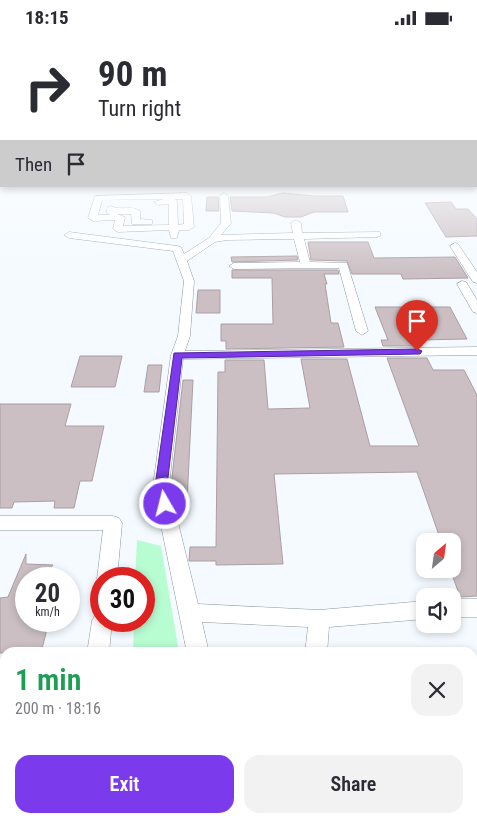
<!DOCTYPE html>
<html lang="en">
<head>
<meta charset="utf-8">
<style>
	:root { --surface:#fff; --page:#f2f2f3; --text:#2b2b33; --muted:#7c7c81; --accent:#7c3aed }
	body { margin:0; font-family:"Roboto Condensed",sans-serif; background:var(--page); color:var(--text); height:100vh; display:flex; flex-direction:column; font-size:19px; white-space:nowrap }
	* { box-sizing:border-box; margin:0 }
	p { font-size:16px; color:var(--muted) }
	.icon { flex:none; width:28px; height:28px; fill:none; stroke:currentColor; stroke-width:2; stroke-linecap:round; stroke-linejoin:round }
	.map { position:relative; flex:1; overflow:hidden }
	.details { position:absolute; left:0px; top:612px; width:478px; height:176px; display:flex; flex-direction:column; background:var(--surface); border-radius:15px 15px 0 0; box-shadow:0 2px 8px #0003 }
	.details>* { flex:none }
	.top-card { position:absolute; left:0px; top:0px; width:478px; height:152px; box-shadow:0 2px 8px #0003; background:#fff; color:var(--text); overflow:hidden }
	.needle { width:32px; rotate:29deg }
	.controls { position:absolute; left:416px; top:498px; display:grid; gap:10px }
	.controls a { display:grid; place-items:center; width:45px; height:45px; border-radius:10px; background:var(--surface); box-shadow:0 2px 8px #0003; font-size:25px }
	.speed { position:absolute; left:15px; top:532px; display:flex; gap:10px; font-size:25px; font-weight:700; text-align:center }
	.speed>* { display:grid; place-content:center; width:65px; height:65px; border-radius:50%; background:var(--surface); box-shadow:0 2px 8px #0003; line-height:1 }
	.speed small { font-size:12px; font-weight:400 }
	.speed .limit { border:8px solid #d22; background:#fff; color:#111 }
	.pin { position:absolute; display:grid; place-items:center; width:42px; height:42px; color:#fff; margin:-51px -21px; border-radius:50% 50% 50% 0; rotate:-45deg; box-shadow:0 0 5px #0007 }
	.pin .icon { rotate:45deg }
	.me { position:absolute; width:55px; margin:-28px; rotate:352deg; stroke-linejoin:round; filter:drop-shadow(0 0 4px #0008) }
	.turn { display:flex; align-items:center; gap:18px; height:105px; padding:0 15px; font-size:22px }
	.turn .icon { width:65px; height:65px; stroke-width:2.5 }
	.turn b { display:block; font-size:35px; line-height:42px }
	.then { display:flex; align-items:center; height:48px; padding:0 15px; background:#0003; gap:10px; font-size:19px }
	.round { display:grid; place-items:center; flex:none; width:52px; height:52px; border-radius:15px; background:var(--page) }
	.head { display:flex; align-items:center; justify-content:space-between; height:85px; padding:0 15px }
	h1 { font-size:30px; font-weight:600; line-height:38px; color:#1e9e55 }
	.button { display:flex; gap:10px; margin-top:auto; padding:10px 15px }
	.button a { flex:1; height:58px; border-radius:15px; background:var(--accent); color:#fff; font-size:20px; font-weight:600; line-height:58px; text-align:center }
	.button a+a { background:var(--page); color:var(--text) }
	.status { display:flex; justify-content:space-between; align-items:center; height:35px; padding:0 25px; background:var(--surface); direction:ltr }
	.status svg { height:14px; fill:currentColor }
	.map>svg:first-child { display:block }
</style>
</head>
<body>
<div class="status"><b>18:15</b><svg viewBox="0 0 49 12"><path d="M0 12V9h3v3zM5 12V6h3v6zM10 12V3h3v9zM15 12V0h3v12zM26 1h20v11H26zM47 4h2v5h-2z"/></svg></div>
<div class="map">
<svg width="477" height="788" viewBox="0 0 477 788">
	<rect width="100%" height="100%" fill="#f4faff"/>
	<!-- green -->
	<path fill="#b8fcd2" d="M137 505 161 511 179 617H133L134 586H144V544H135Z
		M80 784H206V788H73Z"/>
	<!-- building -->
	<path fill="#cbbfc3" stroke="#ab9fa3" d="M283 158 314 161H343L348 177H314L301 182H285L274 178 232 176 230 162H267Z
		M207 162H218L219 176H206Z
		M451 167 456 174H468L477 184V201L446 202 425 168Z
		M308 207H368L374 223 455 222 468 243 403 244 401 239H352L347 226 311 225Z
		M297 221 298 225 232 227 231 222Z
		M232 235H338L339 239H324L327 249H325L331 288H338L344 312 226 314V306H221V289H273L272 243H232Z
		M198 255H220V278H196Z
		M375 272H450L467 304 419 305 422 311H383L381 305H388Z
		M80 321H122L115 352H71Z
		M387 323H427L433 335H464L477 360V561L460 562 452 539V506H441L417 437 274 439 283 529 216 530V526H189L190 512H216L218 337H225V325H264L268 374 310 373 301 324H347L370 411H419Z
		M148 330H162L159 357H144Z
		M183 345H193L187 466H175L171 451Z
		M0 369H71L65 391H104L92 446H80L74 473H54L55 466 14 467 12 473H0Z
		M26 519V529L53 530 41 544H26V586H49L41 618H0V563L8 562Z"/>
	<g fill="none" stroke-linecap="round" stroke-linejoin="round">
		<!-- street casing -->
		<g stroke="#8e969f" stroke-width="1">
			<path id="street" d="M0 135H1V139H0Z
				M187 158 191 161 194 192 189 195H179L177 203H171L169 195 118 197 113 194 115 185 93 186 88 183 95 161ZM163 164 154 167 158 170 169 169V190L123 191 125 182 117 179H131L132 189H152V185L140 184V176C132 170 120 176 111 171L108 172 106 177 110 180H98L102 165ZM175 164H183L184 189 178 190 177 166Z
				M224 158 228 161 231 188 221 200 293 198 291 188 296 185 301 188 302 198 380 197V201L377 202 304 204 310 227 347 228 368 296 362 300 356 296 339 233 234 234 229 231 234 228 300 227 294 204 227 205 215 207 187 226 194 246 190 301 185 316 477 312V320L183 324 169 451 198 569 319 575 425 566V584L329 592 327 618H305L308 592 202 587 209 618H187L153 451 171 320 178 301 184 246 173 216 69 203 64 200 69 197 177 211 181 212 184 219 209 203 221 188 220 161Z
				M455 208 458 209 477 237V248L473 247 450 211Z
				M462 246 466 247 477 265V278L473 277 457 249Z
				M0 481H113L119 483 122 488 117 544H101V550L97 544 103 495H0Z
				M452 564H477V582H452Z
				M101 577V586H112L109 618H87L92 586 95 580Z
				M5 734V758L0 759V735Z
				M472 774H477V788H412L410 784H472Z
				M216 784H242V788H216Z
				M288 784H314L313 788H287Z"/>
		</g>
		<!-- street -->
		<use href="#street" fill="#fff" fill-rule="evenodd"/>
	</g>
	<!-- sky -->
	<linearGradient id="sky" x2="0" y2="1"><stop stop-color="#8ac4f0"/><stop offset="0.54" stop-color="#fafdff"/><stop offset="1" stop-color="#fafdff" stop-opacity="0"/></linearGradient>
	<rect width="477" height="240" fill="url(#sky)"/>
	<!-- route -->
	<path fill="#7c3aed" stroke="#51269a" d="M417 314 422 316 420 319 182 323 167 451 172 469 170 472H161L155 451 174 318Z"/>
</svg>
<div class="controls">
<a><svg class="needle" viewBox="-14 -14 28 28"><path d="M0-13l5 13h-10z" fill="#e53935"/><path d="M0 13l5-13h-10z" fill="#7c7c81"/></svg></a>
<a><svg class="icon" aria-label="sound" viewBox="0 0 24 24"><path d="M4 9h4l5-4v14l-5-4H4zM17 9q2 3 0 6"/></svg></a>
</div>
<div class="speed"><div>20<small>km/h</small></div><div class="limit">30</div></div>
<div class="pin" style="left:417px;top:316px;background:#d93025"><svg class="icon" aria-label="arrive" viewBox="0 0 24 24"><path d="M6 21V4h12l-3 4 3 4H6"/></svg></div>
<svg class="me" style="left:165px;top:469px" viewBox="-20 -20 40 40"><circle r="17" fill="#7c3aed" stroke="#fff" stroke-width="3"/><path d="M0-11L8 9 0 5-8 9z" fill="#fff"/></svg>
<div class="top-card">
<div class="turn"><svg class="icon" aria-label="right" viewBox="0 0 24 24"><path d="M7 20v-9h11M14 6l5 5-5 5"/></svg><div><b>90 m</b>Turn right</div></div>
<div class="then">Then<svg class="icon" aria-label="arrive" viewBox="0 0 24 24"><path d="M6 21V4h12l-3 4 3 4H6"/></svg></div>
</div>
<section class="details">
<div class="head"><div><h1>1 min</h1><p>200 m · 18:16</p></div><a class="round"><svg class="icon" aria-label="close" viewBox="0 0 24 24"><path d="M6 6l12 12M18 6L6 18"/></svg></a></div>
<div class="button"><a>Exit</a><a>Share</a></div>
</section>
</div>
</body>
</html>
